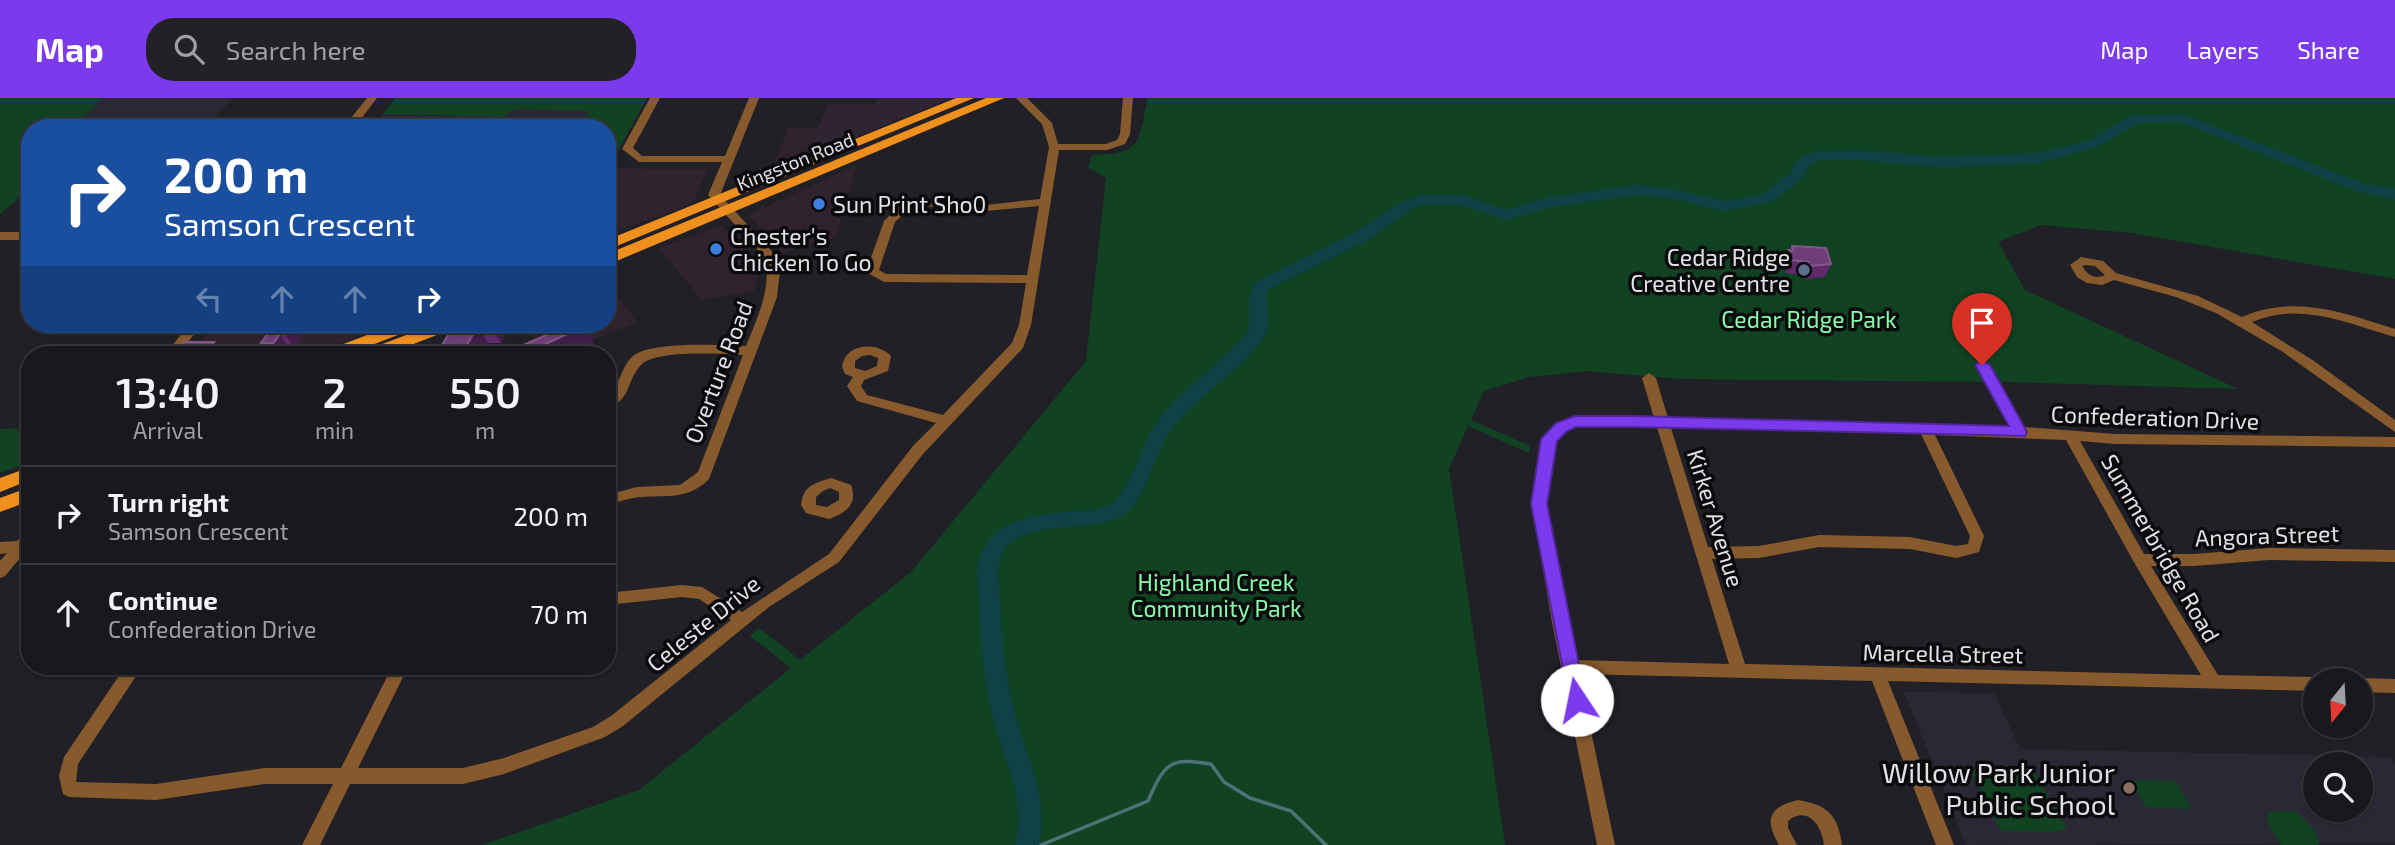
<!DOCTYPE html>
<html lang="en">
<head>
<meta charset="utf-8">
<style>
	:root { --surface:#19181d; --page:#222126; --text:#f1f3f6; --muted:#9fa0a4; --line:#37373b; --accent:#7c3aed }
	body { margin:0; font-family:"Exo 2",sans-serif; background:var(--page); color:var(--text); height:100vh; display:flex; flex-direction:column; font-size:26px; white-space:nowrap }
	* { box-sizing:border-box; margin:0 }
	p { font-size:23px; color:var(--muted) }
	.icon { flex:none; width:38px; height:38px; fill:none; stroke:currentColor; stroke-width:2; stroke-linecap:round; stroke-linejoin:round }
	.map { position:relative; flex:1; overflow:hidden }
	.drawer { position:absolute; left:21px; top:248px; width:595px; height:329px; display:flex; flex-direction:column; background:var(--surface); border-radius:28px; box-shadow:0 2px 5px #0004,0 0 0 2px var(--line) }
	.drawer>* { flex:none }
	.banner { position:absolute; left:21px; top:21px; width:595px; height:214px; border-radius:28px; box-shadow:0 2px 5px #0004,0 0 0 2px var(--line); background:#1a4fa0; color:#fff; overflow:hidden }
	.needle { width:46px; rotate:198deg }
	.buttons { position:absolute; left:2303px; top:570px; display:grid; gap:14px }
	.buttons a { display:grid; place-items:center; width:70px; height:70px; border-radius:50%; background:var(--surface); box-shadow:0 2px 5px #0004,0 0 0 2px var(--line); font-size:35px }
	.pin { position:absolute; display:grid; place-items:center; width:60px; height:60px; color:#fff; margin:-72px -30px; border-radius:50% 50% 50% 0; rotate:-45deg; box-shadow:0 0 7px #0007 }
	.pin .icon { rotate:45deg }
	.me { position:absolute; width:77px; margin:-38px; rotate:349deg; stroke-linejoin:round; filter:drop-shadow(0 0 5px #0008) }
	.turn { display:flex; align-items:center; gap:24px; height:147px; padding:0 28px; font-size:32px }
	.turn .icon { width:91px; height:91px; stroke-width:2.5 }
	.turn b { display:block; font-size:49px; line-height:60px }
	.lanes { display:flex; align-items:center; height:66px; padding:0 28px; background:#0003; justify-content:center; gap:35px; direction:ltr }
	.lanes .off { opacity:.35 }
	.eta { display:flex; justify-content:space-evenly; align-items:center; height:119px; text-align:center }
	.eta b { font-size:42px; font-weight:600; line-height:49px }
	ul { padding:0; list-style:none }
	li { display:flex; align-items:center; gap:21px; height:98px; padding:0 28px; border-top:2px solid var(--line) }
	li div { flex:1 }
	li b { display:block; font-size:26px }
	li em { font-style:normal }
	header { display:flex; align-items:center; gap:42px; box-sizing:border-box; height:98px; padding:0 35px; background:var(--accent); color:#fff }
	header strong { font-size:33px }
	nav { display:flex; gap:38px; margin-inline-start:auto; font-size:24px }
	.search { width:490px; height:63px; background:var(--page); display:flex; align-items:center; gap:18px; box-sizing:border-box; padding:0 24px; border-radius:28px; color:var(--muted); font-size:26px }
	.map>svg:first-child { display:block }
</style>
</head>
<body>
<header>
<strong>Map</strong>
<div class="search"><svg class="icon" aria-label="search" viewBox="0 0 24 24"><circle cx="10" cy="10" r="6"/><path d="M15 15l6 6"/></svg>Search here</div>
<nav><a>Map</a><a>Layers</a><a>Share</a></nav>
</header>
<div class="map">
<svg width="2395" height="747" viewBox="0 0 2395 747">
	<rect width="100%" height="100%" fill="#212027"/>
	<!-- commercial -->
	<path fill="#31232e" d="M788 30H818L805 60 772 71Z
		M857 67 836 139 783 155 748 117Z
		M607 69 648 71H708L693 105 607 137Z
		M722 127 754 164 758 180 754 193 702 202 659 150Z
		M607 186 637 224 590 243 599 257H538L542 255 524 226H607Z
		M274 226H365L357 239 310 257H191L209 234H267Z"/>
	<!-- industrial -->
	<path fill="#2e2432" d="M877 0H951L805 60 828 6H874Z"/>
	<!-- built -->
	<path fill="#2b2835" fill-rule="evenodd" d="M103 0H233L213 21 201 30H72Z
		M516 11 590 13 580 30H372L383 16 502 19Z
		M1904 594 1994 595 2020 651 2391 659 2395 666V745L1966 747ZM2315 667H2361V712H2315Z"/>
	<!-- green -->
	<path fill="#114323" d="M0 0H103L72 30H30V90L0 116Z
		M395 0H647L609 69 607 30H580L589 13 516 11 502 19 383 16Z
		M1148 0H2395V181L2132 135 2041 127 1998 144 2025 192 2238 291 2010 284 1680 281 1586 273 1529 279 1484 293 1471 322 1530 348 1529 355 1468 328 1449 371 1505 747H482L639 692 791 570 750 538 759 530 800 562 911 474 1086 263 1106 80 1088 69 1092 57C1145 56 1137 44 1148 0Z
		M30 330V364L0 375V331Z
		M1969 671H2033L2067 730 2055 734 2001 733Z
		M2129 682 2176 683 2191 711 2146 709Z
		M2295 713 2311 728 2320 745 2318 747H2281L2267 724 2269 714Z"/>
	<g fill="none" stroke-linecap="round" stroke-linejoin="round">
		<!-- stream -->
		<path stroke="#4e7176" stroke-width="3.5" d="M1041 747 1148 703C1165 665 1169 659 1211 666L1224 684 1250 700 1291 713 1326 747"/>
		<!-- river -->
		<path fill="#0f4146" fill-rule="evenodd" d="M2182 16 2365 86 2395 91V101L2356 93 2180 24 2138 25 2097 49 2038 65 1941 69 1855 62H1819L1808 69 1803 80 1772 104 1724 113 1675 101 1637 97 1552 109 1506 122 1460 107H1423L1412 111 1368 142 1267 192C1264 206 1272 221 1266 234 1246 273 1193 297 1167 338 1153 359 1144 408 1120 419 1088 435 1019 420 1002 456 995 470 999 487 1000 503 1001 538 1005 574 1013 608 1024 656 1050 697 1039 747H1015C1026 702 1006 666 994 624 983 583 980 540 979 498 978 488 976 476 978 466 989 419 1037 417 1077 413 1087 413 1099 412 1108 408 1130 395 1141 347 1156 326 1181 289 1222 268 1249 232V201L1254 185 1356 134 1400 105 1421 97H1462L1506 112 1550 99 1637 87 1678 92 1724 103 1761 97 1791 75 1793 67 1803 58 1818 53 1855 52 1941 59 2038 55 2087 43 2130 18Z"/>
		<!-- minor -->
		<path fill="#875a2d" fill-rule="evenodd" d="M367 0H377L354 30H343Z
			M650 0H660L633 50 642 58H725L749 0H759L720 97 777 159 780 172 777 199 709 381C688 402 667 397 640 399 629 400 618 404 607 407V397L637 389 680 387 698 374 743 257C721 256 654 251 640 268 626 284 632 301 607 310V299C621 288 620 269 633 258 652 243 721 247 746 248 757 220 772 191 765 160L708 97 722 64H639L622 51Z
			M1016 0H1027L1052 25 1058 46H1106L1117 42 1120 36 1123 0H1133L1130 36 1125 46 1107 52H1059L1031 227 1023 250 923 356 839 464 769 509 623 628 605 639 504 676 463 686H350L320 747H302L333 686H264L156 702 69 699 63 696 59 678 64 659 125 569H142L78 666 76 684 156 686 264 670H341L392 569H408L358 670H463L504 660 593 629 611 618 731 522 699 501 682 499 607 507V495L682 487 702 489 742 514 829 456 913 348 936 325 857 303 847 288 853 279 845 276 842 269C845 245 877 243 891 258L888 273 864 282 861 288 867 297 943 317 1012 245 1019 227 1026 185 884 184 866 174 884 123 899 108 926 102 985 107 1040 101 1049 49 1042 26ZM926 108 985 113 1039 108 1027 177 886 176 879 172 895 124 907 113ZM870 257 878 260 877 268 865 273 855 270V263L862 258Z
			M0 134H30V142H0Z
			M2081 159 2103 163 2116 175 2198 198 2242 219C2294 196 2344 215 2395 231V239C2349 226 2300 203 2252 224L2314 263 2395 322V334L2283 254 2216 215 2176 199 2114 182 2102 187 2087 185 2077 179 2070 167ZM2086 167 2095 168 2105 177C2096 182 2087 177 2082 168Z
			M189 226H202L178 257H165Z
			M1982 263 1987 264 2024 329 2115 336 2395 339V349L2115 346 2080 343 2144 456H2194L2269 450 2395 452V464L2269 462 2194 468H2151L2218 577 2315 579 2321 583H2315V593L1888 583 1954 747H1936L1872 583 1579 576 1615 747H1597L1552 524 1532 406 1542 341 1556 326 1575 319 1654 320 1642 280 1649 275 1656 280 1668 320 2010 329 1976 267ZM1576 329H1657L1729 566 1576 562 1546 406 1556 343 1566 332ZM1671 330 1921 336 1970 438 1968 446 1956 448 1910 439 1819 437 1759 448 1708 449ZM1935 337 2066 342 2135 466 2201 577 1745 566 1712 461 1759 460 1819 449 1910 451 1956 460 1979 454 1984 438Z
			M831 380 851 387C858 406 846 415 829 421L806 415 801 407C803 388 814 385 831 380ZM830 390 839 394V402L827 409 816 407V399L823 393Z
			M30 431V448L5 478 0 480V463L7 455 0 456V444L17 443 25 433Z
			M2361 580 2395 581V595L2361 594V583H2355Z
			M1798 702C1828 707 1838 717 1842 747H1824C1822 728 1808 707 1788 723V730L1797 747H1779C1764 721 1769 709 1798 702Z"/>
		<!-- major -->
		<path fill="#ef901e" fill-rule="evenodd" d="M956 0H974L607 152V142Z
			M986 0H1004L607 167V156Z
			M396 226H418L416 230 346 257H323L325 253Z
			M435 226H457L455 230 385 257H362L364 253Z
			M30 369V382L0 394V380Z
			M30 389V403L0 414V400Z"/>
	</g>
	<!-- wall -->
	<path fill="#622a6b" d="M1792 148 1831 166 1825 179 1804 181 1802 177 1786 175 1783 166 1789 152H1790Z
		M275 226H304L307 230 294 250H289L284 257H269L261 245Z
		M341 226H360L356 231H345Z
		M455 226H510L501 245H488L481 257H442L439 252Z"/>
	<!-- shaded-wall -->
	<path fill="#421e4a" d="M292 226H304L307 230 294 250 285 236Z
		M352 226H360L356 231Z
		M492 226H510L501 245 491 228Z
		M585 226 597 252 585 257H583L571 232Z
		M478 228 488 245 481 257H461Z
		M572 234 582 257H521Z
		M280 236 289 250 284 257H281L273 246Z
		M214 244 224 257H204Z"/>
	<!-- building -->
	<path fill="#6f3e78" stroke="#81578a" stroke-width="2" d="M1792 148 1826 150 1831 166 1810 168 1808 164 1791 162 1789 152 1793 153Z
		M275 226H292L285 236H280L273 246 261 245Z
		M455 226H492L491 228H478L461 257H446L449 252H439Z
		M561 226H585L571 232 572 234 521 257H500L563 230 560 227Z
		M184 244H214L204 257H174Z"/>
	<!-- route -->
	<path fill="#7c3aed" stroke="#51269a" stroke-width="2" d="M1982 262 1990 267 2027 334 2025 338 1634 329H1576L1567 333 1557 343 1547 406 1586 602 1583 607 1577 610 1570 607 1531 406 1541 341 1556 325 1575 318H1634L2009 328 1975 267Z"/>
	<!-- markers -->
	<g fill="#3f7fe0" stroke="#0b0a0d" stroke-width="2.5">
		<circle cx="819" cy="106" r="7"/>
		<circle cx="716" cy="151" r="7"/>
	</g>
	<circle fill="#5c6f8a" stroke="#0b0a0d" stroke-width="2.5" cx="1804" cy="172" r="7"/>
	<circle fill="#8d6e63" stroke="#0b0a0d" stroke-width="2.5" cx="2129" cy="690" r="7"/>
	<g text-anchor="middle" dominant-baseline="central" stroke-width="7" stroke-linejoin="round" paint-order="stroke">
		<!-- far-street labels -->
		<g font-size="19" fill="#e2e2e6" stroke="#0b0a0d">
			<text transform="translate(795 63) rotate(-22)">Kingston Road</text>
		</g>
		<!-- poi labels -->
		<g font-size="23" fill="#e2e2e6" stroke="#0b0a0d" text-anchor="start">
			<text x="833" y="106">Sun Print Sho0</text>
			<text x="730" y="138">Chester's<tspan x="730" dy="26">Chicken To Go</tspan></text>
			<text x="1790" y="159" text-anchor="end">Cedar Ridge<tspan x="1790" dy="26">Creative Centre</tspan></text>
		</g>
		<!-- park labels -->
		<g font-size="23" fill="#86fda9" stroke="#0b0a0d">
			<text x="1809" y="221">Cedar Ridge Park</text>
			<text x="1216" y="484">Highland Creek<tspan x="1216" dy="26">Community Park</tspan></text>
		</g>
		<!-- street labels -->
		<g font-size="23" fill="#e2e2e6" stroke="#0b0a0d">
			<text transform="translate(718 274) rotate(-69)">Overture Road</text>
			<text transform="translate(2155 319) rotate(2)">Confederation Drive</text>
			<text transform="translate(1716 420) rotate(73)">Kirker Avenue</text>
			<text transform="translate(2267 437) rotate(-2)">Angora Street</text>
			<text transform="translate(2161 450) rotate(60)">Summerbridge Road</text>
			<text transform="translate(703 525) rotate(-39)">Celeste Drive</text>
			<text transform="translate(1943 555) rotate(1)">Marcella Street</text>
		</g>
		<!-- near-poi labels -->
		<g font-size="28" fill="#e2e2e6" stroke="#0b0a0d" text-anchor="end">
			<text x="2115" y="674">Willow Park Junior<tspan x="2115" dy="32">Public School</tspan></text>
		</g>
	</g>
</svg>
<div class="buttons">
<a><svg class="needle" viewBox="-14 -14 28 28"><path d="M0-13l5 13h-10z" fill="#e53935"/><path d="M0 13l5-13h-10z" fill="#9fa0a4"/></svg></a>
<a><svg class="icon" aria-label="search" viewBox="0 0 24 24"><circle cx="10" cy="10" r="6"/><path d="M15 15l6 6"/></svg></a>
</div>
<div class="pin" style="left:1982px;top:267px;background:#d93025"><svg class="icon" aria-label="arrive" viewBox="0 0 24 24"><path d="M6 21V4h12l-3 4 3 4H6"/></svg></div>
<svg class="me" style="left:1577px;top:602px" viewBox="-20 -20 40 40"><circle r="19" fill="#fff"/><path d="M0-13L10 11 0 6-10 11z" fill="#7c3aed"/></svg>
<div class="banner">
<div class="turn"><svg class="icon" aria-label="right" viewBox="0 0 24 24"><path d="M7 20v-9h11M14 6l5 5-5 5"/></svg><div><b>200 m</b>Samson Crescent</div></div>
<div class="lanes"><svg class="icon off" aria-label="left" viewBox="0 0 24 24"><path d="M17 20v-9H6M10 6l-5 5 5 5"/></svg><svg class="icon off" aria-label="ahead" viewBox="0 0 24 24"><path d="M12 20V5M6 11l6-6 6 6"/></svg><svg class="icon off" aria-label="ahead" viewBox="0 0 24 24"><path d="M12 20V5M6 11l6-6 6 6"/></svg><svg class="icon" aria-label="right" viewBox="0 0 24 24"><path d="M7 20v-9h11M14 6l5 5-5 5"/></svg></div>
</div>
<section class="drawer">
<div class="eta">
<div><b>13:40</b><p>Arrival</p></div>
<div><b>2</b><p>min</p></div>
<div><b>550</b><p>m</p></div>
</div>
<ul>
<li><svg class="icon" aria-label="right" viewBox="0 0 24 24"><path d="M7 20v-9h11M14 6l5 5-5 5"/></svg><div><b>Turn right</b><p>Samson Crescent</p></div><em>200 m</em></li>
<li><svg class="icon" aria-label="ahead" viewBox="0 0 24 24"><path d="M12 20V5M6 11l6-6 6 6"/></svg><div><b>Continue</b><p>Confederation Drive</p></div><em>70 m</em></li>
</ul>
</section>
</div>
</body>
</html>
